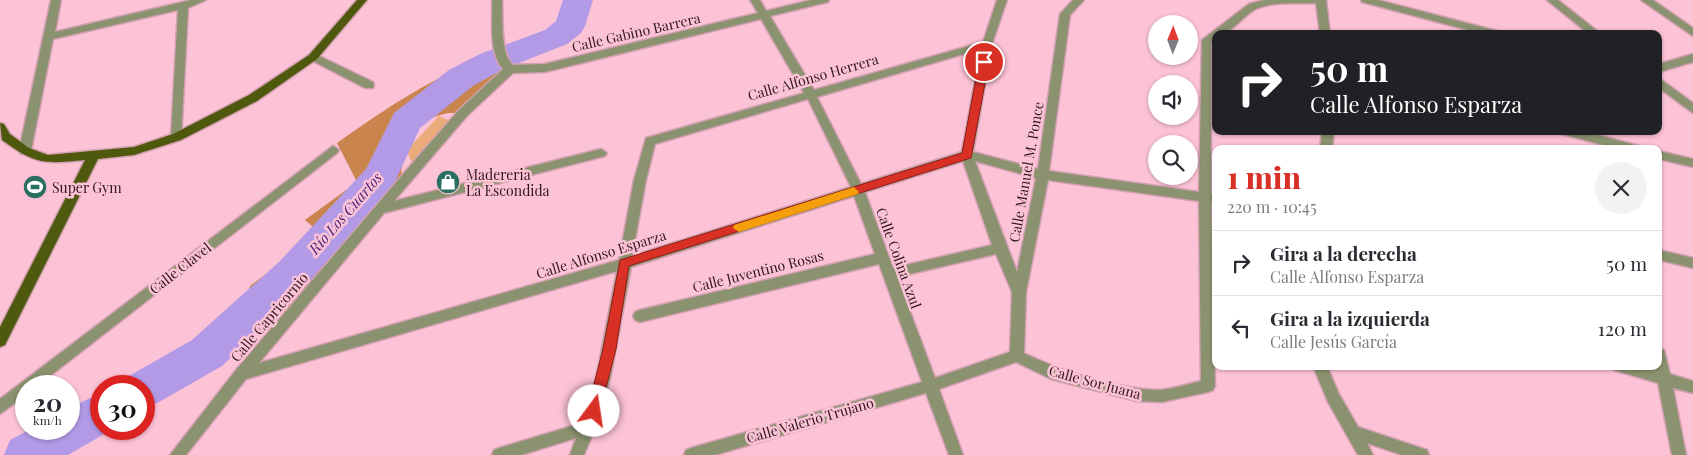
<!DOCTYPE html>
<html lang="es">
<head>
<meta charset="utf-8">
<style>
	:root { --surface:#fff; --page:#f2f2f3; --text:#2b2b33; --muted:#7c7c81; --line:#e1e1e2; --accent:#d93025 }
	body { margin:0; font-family:"Playfair Display",serif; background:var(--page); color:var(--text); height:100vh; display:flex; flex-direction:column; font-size:19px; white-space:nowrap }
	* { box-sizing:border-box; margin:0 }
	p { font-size:16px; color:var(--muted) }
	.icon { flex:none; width:28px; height:28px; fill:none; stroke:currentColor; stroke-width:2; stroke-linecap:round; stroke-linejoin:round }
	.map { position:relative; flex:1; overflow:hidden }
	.side { position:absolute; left:1212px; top:145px; width:450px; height:225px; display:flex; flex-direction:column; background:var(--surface); border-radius:10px; box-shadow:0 1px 4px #0004 }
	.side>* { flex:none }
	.hud { position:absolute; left:1212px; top:30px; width:450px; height:105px; border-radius:10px; box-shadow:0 1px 4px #0004; background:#202124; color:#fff; overflow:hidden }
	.needle { width:32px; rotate:1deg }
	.buttons { position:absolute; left:1148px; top:15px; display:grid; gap:10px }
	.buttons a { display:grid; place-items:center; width:50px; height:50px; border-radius:50%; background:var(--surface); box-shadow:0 1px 4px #0004; font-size:25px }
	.speed { position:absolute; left:15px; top:375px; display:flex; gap:10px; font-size:25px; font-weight:700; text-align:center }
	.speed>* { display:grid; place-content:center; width:65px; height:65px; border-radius:50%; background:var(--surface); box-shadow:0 1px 4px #0004; line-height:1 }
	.speed small { font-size:12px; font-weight:400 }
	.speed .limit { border:8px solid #d22; background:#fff; color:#111 }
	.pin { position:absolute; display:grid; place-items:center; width:42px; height:42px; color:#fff; margin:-21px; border:2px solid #fff; border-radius:50%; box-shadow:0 1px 5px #0007 }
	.me { position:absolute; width:55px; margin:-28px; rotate:14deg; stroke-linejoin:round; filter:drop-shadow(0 0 4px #0008) }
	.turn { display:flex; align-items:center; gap:18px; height:105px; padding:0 15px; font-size:22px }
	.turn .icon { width:65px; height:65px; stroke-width:2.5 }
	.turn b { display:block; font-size:35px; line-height:42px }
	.round { display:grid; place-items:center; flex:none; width:52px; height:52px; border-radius:26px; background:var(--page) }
	.overview { display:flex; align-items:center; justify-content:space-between; height:85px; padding:0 15px }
	h1 { font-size:30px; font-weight:800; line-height:38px; color:var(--accent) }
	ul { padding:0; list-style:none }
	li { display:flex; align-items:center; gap:15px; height:65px; padding:0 15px; border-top:1px solid var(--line) }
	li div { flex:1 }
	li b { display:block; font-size:19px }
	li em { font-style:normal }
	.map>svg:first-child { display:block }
</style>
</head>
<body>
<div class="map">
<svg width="1693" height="455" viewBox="0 0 1693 455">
	<rect width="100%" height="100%" fill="#fcc2d5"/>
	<!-- green -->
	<path fill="#ebab7b" d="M439 116 453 122 418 161H411L407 150Z"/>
	<!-- forest -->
	<path fill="#ca844d" d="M496 55 506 71C495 81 474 105 463 111 458 114 450 112 444 114 404 125 404 141 401 177L270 334 226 319 247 300 250 286 321 234 305 220 357 182 337 143C384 110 440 71 496 55Z"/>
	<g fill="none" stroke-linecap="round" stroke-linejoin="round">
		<!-- river -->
		<path fill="#b29ae7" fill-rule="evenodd" d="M563 0H593L585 26 581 33 567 44 502 70 473 86 420 128 393 186 307 284 222 366 159 402 144 408V386H124L129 376 192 340 279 262 366 169 394 113 449 70 480 54 545 30 556 21Z
			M101 393V429H113L68 455H4L10 440 31 429H69V408Z"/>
		<!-- minor casing -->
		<g stroke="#d3a0b1" stroke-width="3">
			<path id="minor" d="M51 0H61L55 32 191 0H206L188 8 181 140H173L171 137 178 10 53 39 31 151 29 154H21L19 151Z
				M492 0H502C503 17 500 54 513 65L545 64 758 13 750 0H760L766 11 811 0H829L828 2 770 16 814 90 983 42 997 0H1007L992 44 973 152 1038 169 1060 14 1073 0H1084L1070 15 1049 171 1199 192 1202 40 1249 4 1264 0H1326L1330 34H1320L1316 3C1298 4 1276 1 1258 8 1243 14 1234 34 1216 34V39L1211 43V194H1216V204L1211 203 1215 386 1213 390 1208 392 1162 402 1137 401 1051 379 1016 362 939 389 963 455H949L926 393 715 455H684L686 450 691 448 922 382 879 264 640 322 635 320 633 316 635 312 640 310 875 254 854 196 631 267 610 379 596 424 597 427 593 433 584 455H570L576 438 521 455H492L494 450 499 448 582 423 596 379 617 271 246 379 186 455H170L236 370 416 159 459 110 503 69C488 52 493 21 492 0ZM761 19 804 93 646 138 634 180 619 260 259 363 384 213 605 156 607 153 601 149 394 201 467 116 513 73 545 72ZM981 49 962 152 861 184 817 97ZM808 99 851 187 632 256 646 180 655 144ZM963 161 992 245 893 268 865 192ZM975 161 1036 178 1017 272ZM1048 180 1199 201 1201 381C1188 384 1173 389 1160 390 1119 390 1060 371 1024 353L1026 292ZM996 254 1012 292 1010 352 935 378 897 277Z
				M1361 0H1378L1501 32 1502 34H1483L1362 2Z
				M1547 0H1558L1601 34H1589Z
				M1641 0H1653L1693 28V36Z
				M313 53 373 82 374 85 373 88H365L309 59V55Z
				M1693 54V62L1659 72V64Z
				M1659 78 1693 103V113L1659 88Z
				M1322 131H1334L1332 149H1320Z
				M1560 131H1583L1639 146 1641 149H1618L1562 134Z
				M333 146 339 150 337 153 37 386H26V395L0 414V399Z
				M1659 151 1693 159V167L1659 159Z
				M1659 250 1693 258V268L1659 260Z
				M1659 348 1664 350 1670 374 1693 381V393L1673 388 1686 455H1672L1658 383 1614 370 1612 366H1642L1655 370 1654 366H1659Z
				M1313 366H1327L1339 394 1358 427 1427 450 1429 455H1402L1367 443 1373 455H1358L1328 402Z"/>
		</g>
		<!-- major casing -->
		<g stroke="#d3a0b1" stroke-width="3">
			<path id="major" d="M357 0H367L317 59 257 101 181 140 134 155 98 159 5 345 0 347V327L85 160C45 164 36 165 2 140L0 123 4 124 10 134 29 148 48 155 134 147 173 134 249 95 309 55Z"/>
		</g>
		<!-- minor -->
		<use href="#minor" fill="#8a926f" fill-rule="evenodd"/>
		<!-- major -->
		<use href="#major" fill="#4e590e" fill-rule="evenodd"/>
	</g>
	<!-- route -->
	<path fill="#d93025" stroke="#8d1f18" d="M984 59 989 62 971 158 629 266 616 349 600 411 598 415 594 417 589 415 587 411 603 349 620 260 962 153 979 62Z"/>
	<!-- slow -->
	<path fill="#f59e0b" d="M854 187 859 192 858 194 739 232 733 228 734 225Z"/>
	<!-- icons -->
	<defs>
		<g id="shop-disc" transform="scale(1.25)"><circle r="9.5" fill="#2a6e60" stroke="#fcc2d5"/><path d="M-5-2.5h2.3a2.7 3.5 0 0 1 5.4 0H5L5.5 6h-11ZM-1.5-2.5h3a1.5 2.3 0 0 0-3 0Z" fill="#fff"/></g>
		<g id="stadium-disc" transform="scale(1.25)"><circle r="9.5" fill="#2a6e60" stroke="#fcc2d5"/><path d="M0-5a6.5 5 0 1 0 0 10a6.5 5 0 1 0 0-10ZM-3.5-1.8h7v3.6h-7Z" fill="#fff"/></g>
	</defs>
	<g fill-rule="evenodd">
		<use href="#shop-disc" x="448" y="182"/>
		<use href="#stadium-disc" x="35" y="187"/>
	</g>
	<g text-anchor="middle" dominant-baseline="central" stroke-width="5" stroke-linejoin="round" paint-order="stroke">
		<!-- street labels -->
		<g font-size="14" fill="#301720" stroke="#fcc2d5">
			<text transform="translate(636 32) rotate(-13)">Calle Gabino Barrera</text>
			<text transform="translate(813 77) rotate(-16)">Calle Alfonso Herrera</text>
			<text transform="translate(1026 172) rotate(-80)">Calle Manuel M. Ponce</text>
			<text transform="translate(601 254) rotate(-17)">Calle Alfonso Esparza</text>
			<text transform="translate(899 258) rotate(70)">Calle Colina Azul</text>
			<text transform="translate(180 268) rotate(-38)">Calle Clavel</text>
			<text transform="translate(758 271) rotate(-14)">Calle Juventino Rosas</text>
			<text transform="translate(269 317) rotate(-50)">Calle Capricornio</text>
			<text transform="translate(1095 382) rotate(15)">Calle Sor Juana</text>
			<text transform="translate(810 420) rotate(-16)">Calle Valerio Trujano</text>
		</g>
		<!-- poi labels -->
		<g font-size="14" fill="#301720" stroke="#fcc2d5" text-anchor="start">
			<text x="466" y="174">Madereria<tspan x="466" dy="16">La Escondida</tspan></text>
			<text x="52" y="187">Super Gym</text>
		</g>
		<!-- water labels -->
		<g font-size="15" font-style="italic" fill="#49257d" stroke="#fcc2d5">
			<text transform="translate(345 213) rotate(-49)">Río Los Cuartos</text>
		</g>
	</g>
</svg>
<div class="buttons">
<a><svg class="needle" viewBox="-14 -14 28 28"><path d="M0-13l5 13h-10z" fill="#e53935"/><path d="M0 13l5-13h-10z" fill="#7c7c81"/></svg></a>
<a><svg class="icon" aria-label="sound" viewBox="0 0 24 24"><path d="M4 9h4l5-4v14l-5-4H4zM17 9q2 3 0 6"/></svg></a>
<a><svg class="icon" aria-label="search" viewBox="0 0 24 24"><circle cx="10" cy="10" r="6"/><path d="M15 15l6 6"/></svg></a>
</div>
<div class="speed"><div>20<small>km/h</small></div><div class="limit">30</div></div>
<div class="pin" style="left:984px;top:62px;background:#d93025"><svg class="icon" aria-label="arrive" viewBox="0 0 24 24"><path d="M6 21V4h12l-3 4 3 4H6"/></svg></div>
<svg class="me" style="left:594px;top:411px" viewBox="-20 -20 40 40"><circle r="19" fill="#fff"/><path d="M0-13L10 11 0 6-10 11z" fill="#d93025"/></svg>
<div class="hud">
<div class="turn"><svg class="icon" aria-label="right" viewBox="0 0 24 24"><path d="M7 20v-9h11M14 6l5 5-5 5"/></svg><div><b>50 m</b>Calle Alfonso Esparza</div></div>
</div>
<section class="side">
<div class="overview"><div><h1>1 min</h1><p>220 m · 10:45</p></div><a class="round"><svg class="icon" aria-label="close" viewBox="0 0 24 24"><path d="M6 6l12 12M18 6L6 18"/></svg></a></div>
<ul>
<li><svg class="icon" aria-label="right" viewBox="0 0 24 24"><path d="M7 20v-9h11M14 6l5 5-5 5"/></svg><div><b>Gira a la derecha</b><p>Calle Alfonso Esparza</p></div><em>50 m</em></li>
<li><svg class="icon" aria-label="left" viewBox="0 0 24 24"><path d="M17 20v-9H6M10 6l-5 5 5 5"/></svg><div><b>Gira a la izquierda</b><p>Calle Jesús García</p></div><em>120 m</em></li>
</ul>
</section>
</div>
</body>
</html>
